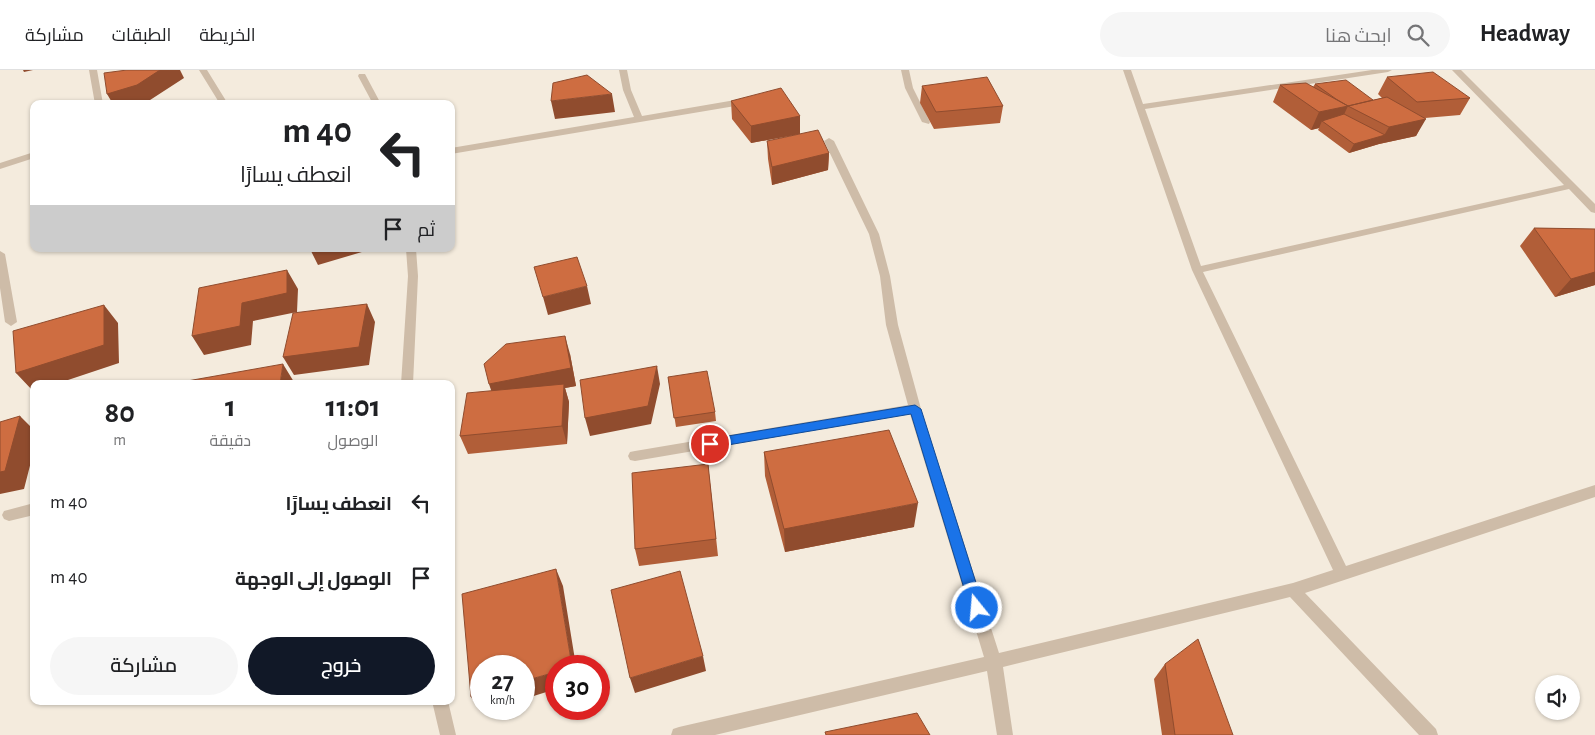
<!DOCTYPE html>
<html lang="ar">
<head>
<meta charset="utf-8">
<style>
	:root { --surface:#fff; --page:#f6f6f6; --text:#202124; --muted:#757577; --line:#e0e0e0; --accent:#111827 }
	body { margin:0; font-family:"Alegreya Sans",Cairo,sans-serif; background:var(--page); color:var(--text); direction:rtl; height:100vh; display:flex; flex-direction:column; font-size:19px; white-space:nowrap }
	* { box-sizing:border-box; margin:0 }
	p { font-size:16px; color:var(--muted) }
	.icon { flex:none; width:28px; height:28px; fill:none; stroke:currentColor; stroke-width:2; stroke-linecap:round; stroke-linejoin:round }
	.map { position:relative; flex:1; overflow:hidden; direction:ltr }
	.side { position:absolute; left:30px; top:310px; width:425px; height:325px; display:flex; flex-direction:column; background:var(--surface); border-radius:10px; box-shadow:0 1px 4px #0004; direction:rtl }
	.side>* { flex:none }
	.top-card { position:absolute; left:30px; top:30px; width:425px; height:152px; border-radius:10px; box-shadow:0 1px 4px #0004; direction:rtl; background:#fff; color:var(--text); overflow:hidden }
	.controls { position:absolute; left:1535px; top:605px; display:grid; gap:10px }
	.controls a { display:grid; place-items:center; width:45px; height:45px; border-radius:50%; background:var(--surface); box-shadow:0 1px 4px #0004; font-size:25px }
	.speed { position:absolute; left:470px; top:585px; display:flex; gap:10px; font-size:25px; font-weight:700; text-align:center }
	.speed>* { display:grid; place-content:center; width:65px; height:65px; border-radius:50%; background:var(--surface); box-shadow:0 1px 4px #0004; line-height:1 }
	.speed small { font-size:12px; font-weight:400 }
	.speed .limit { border:8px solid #d22; background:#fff; color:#111 }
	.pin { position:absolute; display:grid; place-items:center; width:42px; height:42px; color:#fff; margin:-21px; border:2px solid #fff; border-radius:50%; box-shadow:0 1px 5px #0007 }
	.me { position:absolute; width:55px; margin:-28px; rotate:343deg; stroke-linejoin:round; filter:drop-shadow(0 0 4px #0008) }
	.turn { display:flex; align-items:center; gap:18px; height:105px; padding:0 20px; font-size:22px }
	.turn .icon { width:65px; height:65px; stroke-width:2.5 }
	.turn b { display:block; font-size:35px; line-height:42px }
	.then { display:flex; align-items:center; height:48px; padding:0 20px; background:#0003; gap:10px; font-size:19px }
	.eta { display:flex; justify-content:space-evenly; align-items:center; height:85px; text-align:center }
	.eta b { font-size:30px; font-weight:600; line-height:35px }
	.button { display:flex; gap:10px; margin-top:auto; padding:10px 20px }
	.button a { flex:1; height:58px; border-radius:30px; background:var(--accent); color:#fff; font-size:20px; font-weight:600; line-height:58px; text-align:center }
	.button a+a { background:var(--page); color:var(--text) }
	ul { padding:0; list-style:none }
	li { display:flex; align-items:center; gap:15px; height:75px; padding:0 20px }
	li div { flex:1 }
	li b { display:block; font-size:19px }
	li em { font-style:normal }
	header { display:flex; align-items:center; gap:30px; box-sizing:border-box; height:70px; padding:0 25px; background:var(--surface); border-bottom:1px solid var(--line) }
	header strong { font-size:24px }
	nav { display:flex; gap:28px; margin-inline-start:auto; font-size:18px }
	.search { width:350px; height:45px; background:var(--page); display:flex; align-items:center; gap:12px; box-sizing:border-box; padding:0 18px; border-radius:28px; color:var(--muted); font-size:19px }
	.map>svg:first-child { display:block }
</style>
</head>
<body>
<header>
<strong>Headway</strong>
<div class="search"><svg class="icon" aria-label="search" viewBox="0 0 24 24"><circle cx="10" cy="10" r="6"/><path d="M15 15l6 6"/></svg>ابحث هنا</div>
<nav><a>الخريطة</a><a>الطبقات</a><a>مشاركة</a></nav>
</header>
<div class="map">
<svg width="1595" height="665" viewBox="0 0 1595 665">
	<rect width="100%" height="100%" fill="#f4ebdd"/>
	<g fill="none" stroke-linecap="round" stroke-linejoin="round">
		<!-- minor -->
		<path fill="#cebca8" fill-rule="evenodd" d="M89 0H97L103 34H95Z
			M199 0H207L228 34H220Z
			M619 0H627L631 20 642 46 747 28 751 31 747 34 451 84V78L634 47 623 20Z
			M901 0H909L913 18 930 52 929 54 922 52 905 18Z
			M1123 0H1131L1143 34 1372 0H1392L1388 2 1145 39 1201 196 1564 115 1452 0H1461L1595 134V143L1591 142 1569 119 1203 202 1346 496 1595 415V427L1305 523 1436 659 1438 665H1419L1290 527 1003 597 1013 665H997L987 601 715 665H671L673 659 679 657 984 587 910 344 635 391 630 390 628 386 630 382 635 381 908 335 886 255 880 206 869 164 824 71 829 68 834 71 879 164 890 206 898 255 921 339 999 583 1293 513 1333 500 1192 200Z
			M359 4H365L381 34H373L358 6Z
			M34 82V88L0 99V93Z
			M406 179H416L418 206 413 314H401L408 206Z
			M0 181 5 184 17 252 11 256 5 252 0 218Z
			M34 433V445L9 451 4 449 2 445 4 441Z
			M432 631H448L456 665H440Z"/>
	</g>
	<!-- wall -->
	<path fill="#b15e38" d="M1387 7 1470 28 1460 45 1425 48 1416 66 1379 74 1349 83 1318 60 1319 58 1311 60 1273 32 1280 15 1313 17 1315 14 1373 30 1382 28 1378 24Z
		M922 16 1003 36 1000 53 934 59 920 33Z
		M731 31 800 46V64L751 73 732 49Z
		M767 71 829 83 828 100 772 115 768 89Z
		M1534 158 1595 159V215L1555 227 1520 176Z
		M570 284 576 316 565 318 569 332 567 374 468 384 460 366Z
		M668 307 715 342 716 351 676 357Z
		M764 382 914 457 785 482 765 406Z
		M708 394 718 486 639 496 635 479Z
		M1165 594 1233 665H1162L1154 609Z"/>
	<!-- shaded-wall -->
	<path fill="#904c2e" d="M23 0H33L24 2Z
		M160 0H180L184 8 147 32 141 34H113L107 24Z
		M612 24 615 42 555 49 551 31Z
		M1348 36 1340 53 1322 51 1319 58 1311 60 1319 42Z
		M800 46V64L751 73V56Z
		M1426 49 1416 66 1379 74 1389 57Z
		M1385 65 1379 74 1349 83 1354 74Z
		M829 83 828 100 772 115V97Z
		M310 179H372L318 195Z
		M287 200 298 219 297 242 253 251 251 275 204 285 192 266Z
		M1595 202V215L1555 227 1571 209Z
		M587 216 591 234 548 245 543 227Z
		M367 234 375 252 369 295 294 305 283 287Z
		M104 235 118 253 119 293 56 314H34V321H33L16 303Z
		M565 266 570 284 576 316 565 318 569 332 567 374 562 356 495 332 489 314Z
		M283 294 294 312V314H280Z
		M657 296 660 314 651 354 590 366 585 348Z
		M20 346 34 360V380L24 419 0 424V402Z
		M918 433 914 457 785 482 784 459Z
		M556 499 563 516 576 596H572Z
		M703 586 706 601 635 623 630 608Z
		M556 602V619L524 629V611Z
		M481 624V639H489L480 641 471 627Z"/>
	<!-- building -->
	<path fill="#ce6d41" stroke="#904c2e" d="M127 0H160L137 15 107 24 104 3Z
		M1433 2 1470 28 1417 32 1387 7Z
		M587 5 612 24 551 31 553 13Z
		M987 7 1003 36 936 42 922 16Z
		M1346 10 1373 30 1348 36 1336 29 1315 14Z
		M1306 13 1348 36 1387 27 1426 49 1389 57 1348 36 1319 42 1280 15Z
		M781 18 800 46 751 56 731 31Z
		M1344 44 1385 65 1354 74 1322 51Z
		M818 60 829 83 772 97 767 71Z
		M1534 158 1595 159V202L1571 209Z
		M577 187 587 216 543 227 534 197Z
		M287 200V223L242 233 240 256 192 266 199 218Z
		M367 234 359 277 283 287 293 243Z
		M104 235V275L16 303 13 261Z
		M565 266 571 298 489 314 484 294 506 274Z
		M283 294 280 314H176V313Z
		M657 296 648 336 585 348 580 310Z
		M707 301 715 342 674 348 668 307Z
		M564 314 562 356 460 366 467 323Z
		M20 346 5 401 0 402V352Z
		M889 360 918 433 784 459 764 382Z
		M708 394 716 469 635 479 632 403Z
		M556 499 572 596H556V602L524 611V596H481V624L471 627 462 524Z
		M680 501 703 586 630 608 611 520Z
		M1198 569 1233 665H1175L1165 594Z
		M917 643 930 665H826L825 662Z"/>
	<!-- route -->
	<path fill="#1a73e8" stroke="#114b97" d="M915 335 921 339 984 538 982 543 977 544 972 543 970 538 911 344 710 378 704 374 710 369Z"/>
</svg>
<div class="controls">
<a><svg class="icon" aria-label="sound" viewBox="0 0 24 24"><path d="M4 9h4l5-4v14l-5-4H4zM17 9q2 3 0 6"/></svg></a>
</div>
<div class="speed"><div>27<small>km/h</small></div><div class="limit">30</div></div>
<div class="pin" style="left:710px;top:374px;background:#d93025"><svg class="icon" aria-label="arrive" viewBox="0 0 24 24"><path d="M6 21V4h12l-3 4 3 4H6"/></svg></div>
<svg class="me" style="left:977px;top:538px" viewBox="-20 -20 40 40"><circle r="17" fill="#1a73e8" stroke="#fff" stroke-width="3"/><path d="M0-11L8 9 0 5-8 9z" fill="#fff"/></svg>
<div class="top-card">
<div class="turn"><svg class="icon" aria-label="left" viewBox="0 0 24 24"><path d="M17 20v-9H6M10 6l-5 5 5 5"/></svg><div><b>40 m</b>انعطف يسارًا</div></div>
<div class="then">ثم<svg class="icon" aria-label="arrive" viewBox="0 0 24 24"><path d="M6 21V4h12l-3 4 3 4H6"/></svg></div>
</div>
<section class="side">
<div class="eta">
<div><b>11:01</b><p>الوصول</p></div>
<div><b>1</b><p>دقيقة</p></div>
<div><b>80</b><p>m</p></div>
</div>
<ul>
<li><svg class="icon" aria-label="left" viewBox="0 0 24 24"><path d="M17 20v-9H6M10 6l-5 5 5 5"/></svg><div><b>انعطف يسارًا</b></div><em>40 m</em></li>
<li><svg class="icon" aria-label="arrive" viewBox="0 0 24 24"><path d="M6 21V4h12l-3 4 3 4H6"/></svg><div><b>الوصول إلى الوجهة</b></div><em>40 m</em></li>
</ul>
<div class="button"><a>خروج</a><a>مشاركة</a></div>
</section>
</div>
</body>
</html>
